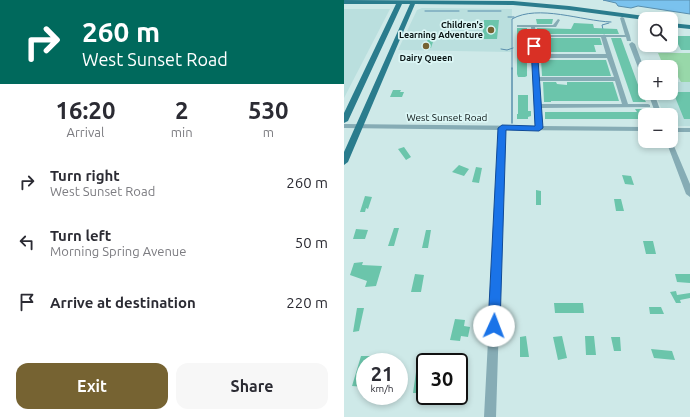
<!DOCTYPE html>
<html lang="en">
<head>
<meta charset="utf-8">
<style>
	:root { --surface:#fff; --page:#f7f7f7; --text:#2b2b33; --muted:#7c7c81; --accent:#766332 }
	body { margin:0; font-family:Ubuntu,sans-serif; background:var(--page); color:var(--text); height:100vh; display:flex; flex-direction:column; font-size:15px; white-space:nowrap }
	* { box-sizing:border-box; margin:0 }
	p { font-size:13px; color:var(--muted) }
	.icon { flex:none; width:22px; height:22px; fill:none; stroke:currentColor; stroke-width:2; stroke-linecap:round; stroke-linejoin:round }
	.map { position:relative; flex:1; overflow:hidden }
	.side { display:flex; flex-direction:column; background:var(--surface); width:344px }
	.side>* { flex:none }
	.top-card { background:#00695c; color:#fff; overflow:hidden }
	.controls { position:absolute; left:294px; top:12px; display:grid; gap:8px }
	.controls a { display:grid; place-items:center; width:40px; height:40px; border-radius:8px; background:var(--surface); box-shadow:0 2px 6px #0003; font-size:20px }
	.speed { position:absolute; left:12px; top:353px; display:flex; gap:8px; font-size:20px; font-weight:700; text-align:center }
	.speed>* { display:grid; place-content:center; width:52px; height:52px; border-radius:50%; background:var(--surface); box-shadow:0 2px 6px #0003; line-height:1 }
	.speed small { font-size:10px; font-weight:400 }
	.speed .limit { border:2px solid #111; border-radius:6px; background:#fff; color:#111 }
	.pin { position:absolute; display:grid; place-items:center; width:34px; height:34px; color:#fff; margin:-17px; border-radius:8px; box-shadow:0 2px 6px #0006 }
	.me { position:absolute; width:44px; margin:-22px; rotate:2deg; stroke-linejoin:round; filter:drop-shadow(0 0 3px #0008) }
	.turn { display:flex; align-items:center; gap:14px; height:84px; padding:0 16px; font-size:18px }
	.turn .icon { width:52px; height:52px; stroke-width:2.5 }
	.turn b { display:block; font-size:28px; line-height:34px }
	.eta { display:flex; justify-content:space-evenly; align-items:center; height:68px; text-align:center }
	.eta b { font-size:24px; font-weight:700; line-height:28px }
	.button { display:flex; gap:8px; margin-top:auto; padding:8px 16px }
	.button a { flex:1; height:46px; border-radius:12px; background:var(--accent); color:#fff; font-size:16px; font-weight:700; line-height:46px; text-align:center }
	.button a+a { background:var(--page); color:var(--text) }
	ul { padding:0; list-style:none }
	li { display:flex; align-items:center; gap:12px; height:60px; padding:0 16px }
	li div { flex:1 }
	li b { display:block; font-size:15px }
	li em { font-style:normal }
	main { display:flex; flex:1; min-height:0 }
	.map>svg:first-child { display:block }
</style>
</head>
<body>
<main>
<section class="side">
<div class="top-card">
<div class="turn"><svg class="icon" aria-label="right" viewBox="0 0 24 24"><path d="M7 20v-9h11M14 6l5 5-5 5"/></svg><div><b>260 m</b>West Sunset Road</div></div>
</div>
<div class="eta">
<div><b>16:20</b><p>Arrival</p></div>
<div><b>2</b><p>min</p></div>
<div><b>530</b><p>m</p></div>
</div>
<ul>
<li><svg class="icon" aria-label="right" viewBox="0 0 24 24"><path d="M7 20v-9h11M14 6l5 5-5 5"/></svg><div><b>Turn right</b><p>West Sunset Road</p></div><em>260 m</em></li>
<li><svg class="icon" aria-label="left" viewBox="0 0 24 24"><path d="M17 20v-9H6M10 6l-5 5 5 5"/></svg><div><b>Turn left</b><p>Morning Spring Avenue</p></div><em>50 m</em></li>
<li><svg class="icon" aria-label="arrive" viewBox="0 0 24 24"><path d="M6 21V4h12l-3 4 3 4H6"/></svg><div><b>Arrive at destination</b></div><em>220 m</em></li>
</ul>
<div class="button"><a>Exit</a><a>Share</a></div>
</section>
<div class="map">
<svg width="346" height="417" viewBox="0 0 346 417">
	<rect width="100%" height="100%" fill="#cee9e8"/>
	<!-- built -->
	<path fill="#badfde" d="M78 8 168 9 167 52 54 50 73 10Z
		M0 9H46L0 98Z
		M327 82H346V126H327V115H320L311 93H327Z"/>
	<!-- green -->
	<path fill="#98d8a9" d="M314 53H346V82H337L334 77H327V67H320Z"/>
	<!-- water -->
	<path fill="#7ac2ee" stroke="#588ead" d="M259 0H346V14L294 6 287 8 274 6 272 3Z"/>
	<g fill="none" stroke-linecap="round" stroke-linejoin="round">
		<!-- stream-far1 -->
		<path stroke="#588ead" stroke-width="1" d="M81 11H115
			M124 11H157
			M164 17H170
			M260 34 258 25 265 23
			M157 49 163 50 169 48
			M168 69V19C194 4 238 21 267 22"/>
		<!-- stream -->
		<path stroke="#588ead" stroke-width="1.5" d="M168 68V123"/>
	</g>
	<!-- building -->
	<path fill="#6bc5ab" d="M192 19H209L208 24H193Z
		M140 20H155L153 39H138Z
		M230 23 249 24 250 28 273 29 275 34H194L193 28 227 29Z
		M173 28H183V76L181 77H174L173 74Z
		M86 32H92L87 48H81Z
		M330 36H346V50H337Z
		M194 38H256L258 45H250L252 52H196Z
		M277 38 297 93 302 102H289L267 38Z
		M197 60H262L267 76H198Z
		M199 82H212L213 84 223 85V82H269L275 101H207V102H200Z
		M49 90H57L56 92H60L58 97H46Z
		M329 92H346V119H340Z
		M174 95H184V111H187V116L184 117V119H173V114H174Z
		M291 109H305L307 115H301V119H201V112H293Z
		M60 147 67 157 62 160 54 149Z
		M115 165 125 169 120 176 108 172Z
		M132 167 138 168 135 183 128 182Z
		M278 175 287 176 290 185 281 184Z
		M192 190 197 191V205H192Z
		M21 196 28 197 24 209 22 208 21 212H16Z
		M270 199H277L280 211H272Z
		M50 228H55L50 246H44Z
		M12 229 24 230 21 239H9Z
		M82 230H87L84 248H78Z
		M299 241H309L312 254H302Z
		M19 262 18 265 38 266 32 286 21 287 23 281 6 275 10 263Z
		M71 274 80 275 77 292H67Z
		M331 274H346V283L333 282Z
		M332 291 333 295 346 293V298L336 300 337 303H332L326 292Z
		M210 303H239L240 313H211Z
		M305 307H317L320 314H306Z
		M13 308H20L15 331 9 332Z
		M111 319 121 320 120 326 126 327 124 337 117 336 116 341 106 340Z
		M182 336 185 357H176V337Z
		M218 336 223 358 214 360 209 337Z
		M241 336H250L252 355H242Z
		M267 337H276L277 351H270Z
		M307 349 328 351 331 360 310 358Z
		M17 356H30L28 362H21V387L8 386Z
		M81 371 80 393H69L72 372Z"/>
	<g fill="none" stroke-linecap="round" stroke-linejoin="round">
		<!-- minor -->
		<path fill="#86acb5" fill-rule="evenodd" d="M278 17 280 18 286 36 287 41H283L282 37H262L284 104H304L306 105V107L197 108 198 126 301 127V131L161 130 152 417H140L155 130 0 128V124L192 126 187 27H173V25H209L214 19 216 20 212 27H191L192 35H281L276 18ZM192 37H257L262 54H193ZM194 58H263L270 77H195ZM195 81H271L278 104H197Z
			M288 42 291 44 301 71V80L298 78 285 44Z
			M304 93H310L318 115H312Z
			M327 128H346V132H327Z
			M327 139 346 184V197L342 194 322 141H327Z"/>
		<!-- major -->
		<path fill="#2a7c8d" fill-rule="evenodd" d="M0 0 169 1 225 6 308 17 311 19 301 20 225 10 169 5 71 4 4 162 0 165V152L66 4H58L4 121 0 123V113L52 4H0Z
			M327 23 346 25V29L327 27Z"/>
	</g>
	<!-- route -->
	<path fill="#1a73e8" stroke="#114b97" d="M190 44 193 46 199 128 195 131 162 130 156 326 154 330 150 332 146 330 144 326 154 128 158 125 191 126 187 46Z"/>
	<!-- markers -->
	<g fill="#766332" stroke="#dbf6f5" stroke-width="1.5">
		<circle cx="147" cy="30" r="4"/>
		<circle cx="82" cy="46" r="4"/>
	</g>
	<g text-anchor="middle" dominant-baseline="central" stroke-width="3.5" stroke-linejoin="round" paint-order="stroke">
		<!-- far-poi labels -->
		<g font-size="9" font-weight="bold" fill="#0a1414" stroke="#dbf6f5" text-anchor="end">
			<text x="139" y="25">Children's<tspan x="139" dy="10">Learning Adventure</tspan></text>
			<text x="82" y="58" text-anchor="middle">Dairy Queen</text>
		</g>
		<!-- street labels -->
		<g font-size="10" fill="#0a1414" stroke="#dbf6f5">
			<text x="103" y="117">West Sunset Road</text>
		</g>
	</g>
</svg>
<div class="controls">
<a><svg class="icon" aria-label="search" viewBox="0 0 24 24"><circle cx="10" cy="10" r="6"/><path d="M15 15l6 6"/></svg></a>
<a>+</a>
<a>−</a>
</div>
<div class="speed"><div>21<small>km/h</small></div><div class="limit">30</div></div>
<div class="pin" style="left:190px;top:46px;background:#d93025"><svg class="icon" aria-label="arrive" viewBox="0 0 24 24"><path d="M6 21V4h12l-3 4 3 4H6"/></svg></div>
<svg class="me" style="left:150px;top:326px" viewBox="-20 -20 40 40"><circle r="19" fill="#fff"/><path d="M0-13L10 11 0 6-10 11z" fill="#1a73e8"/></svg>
</div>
</main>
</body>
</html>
